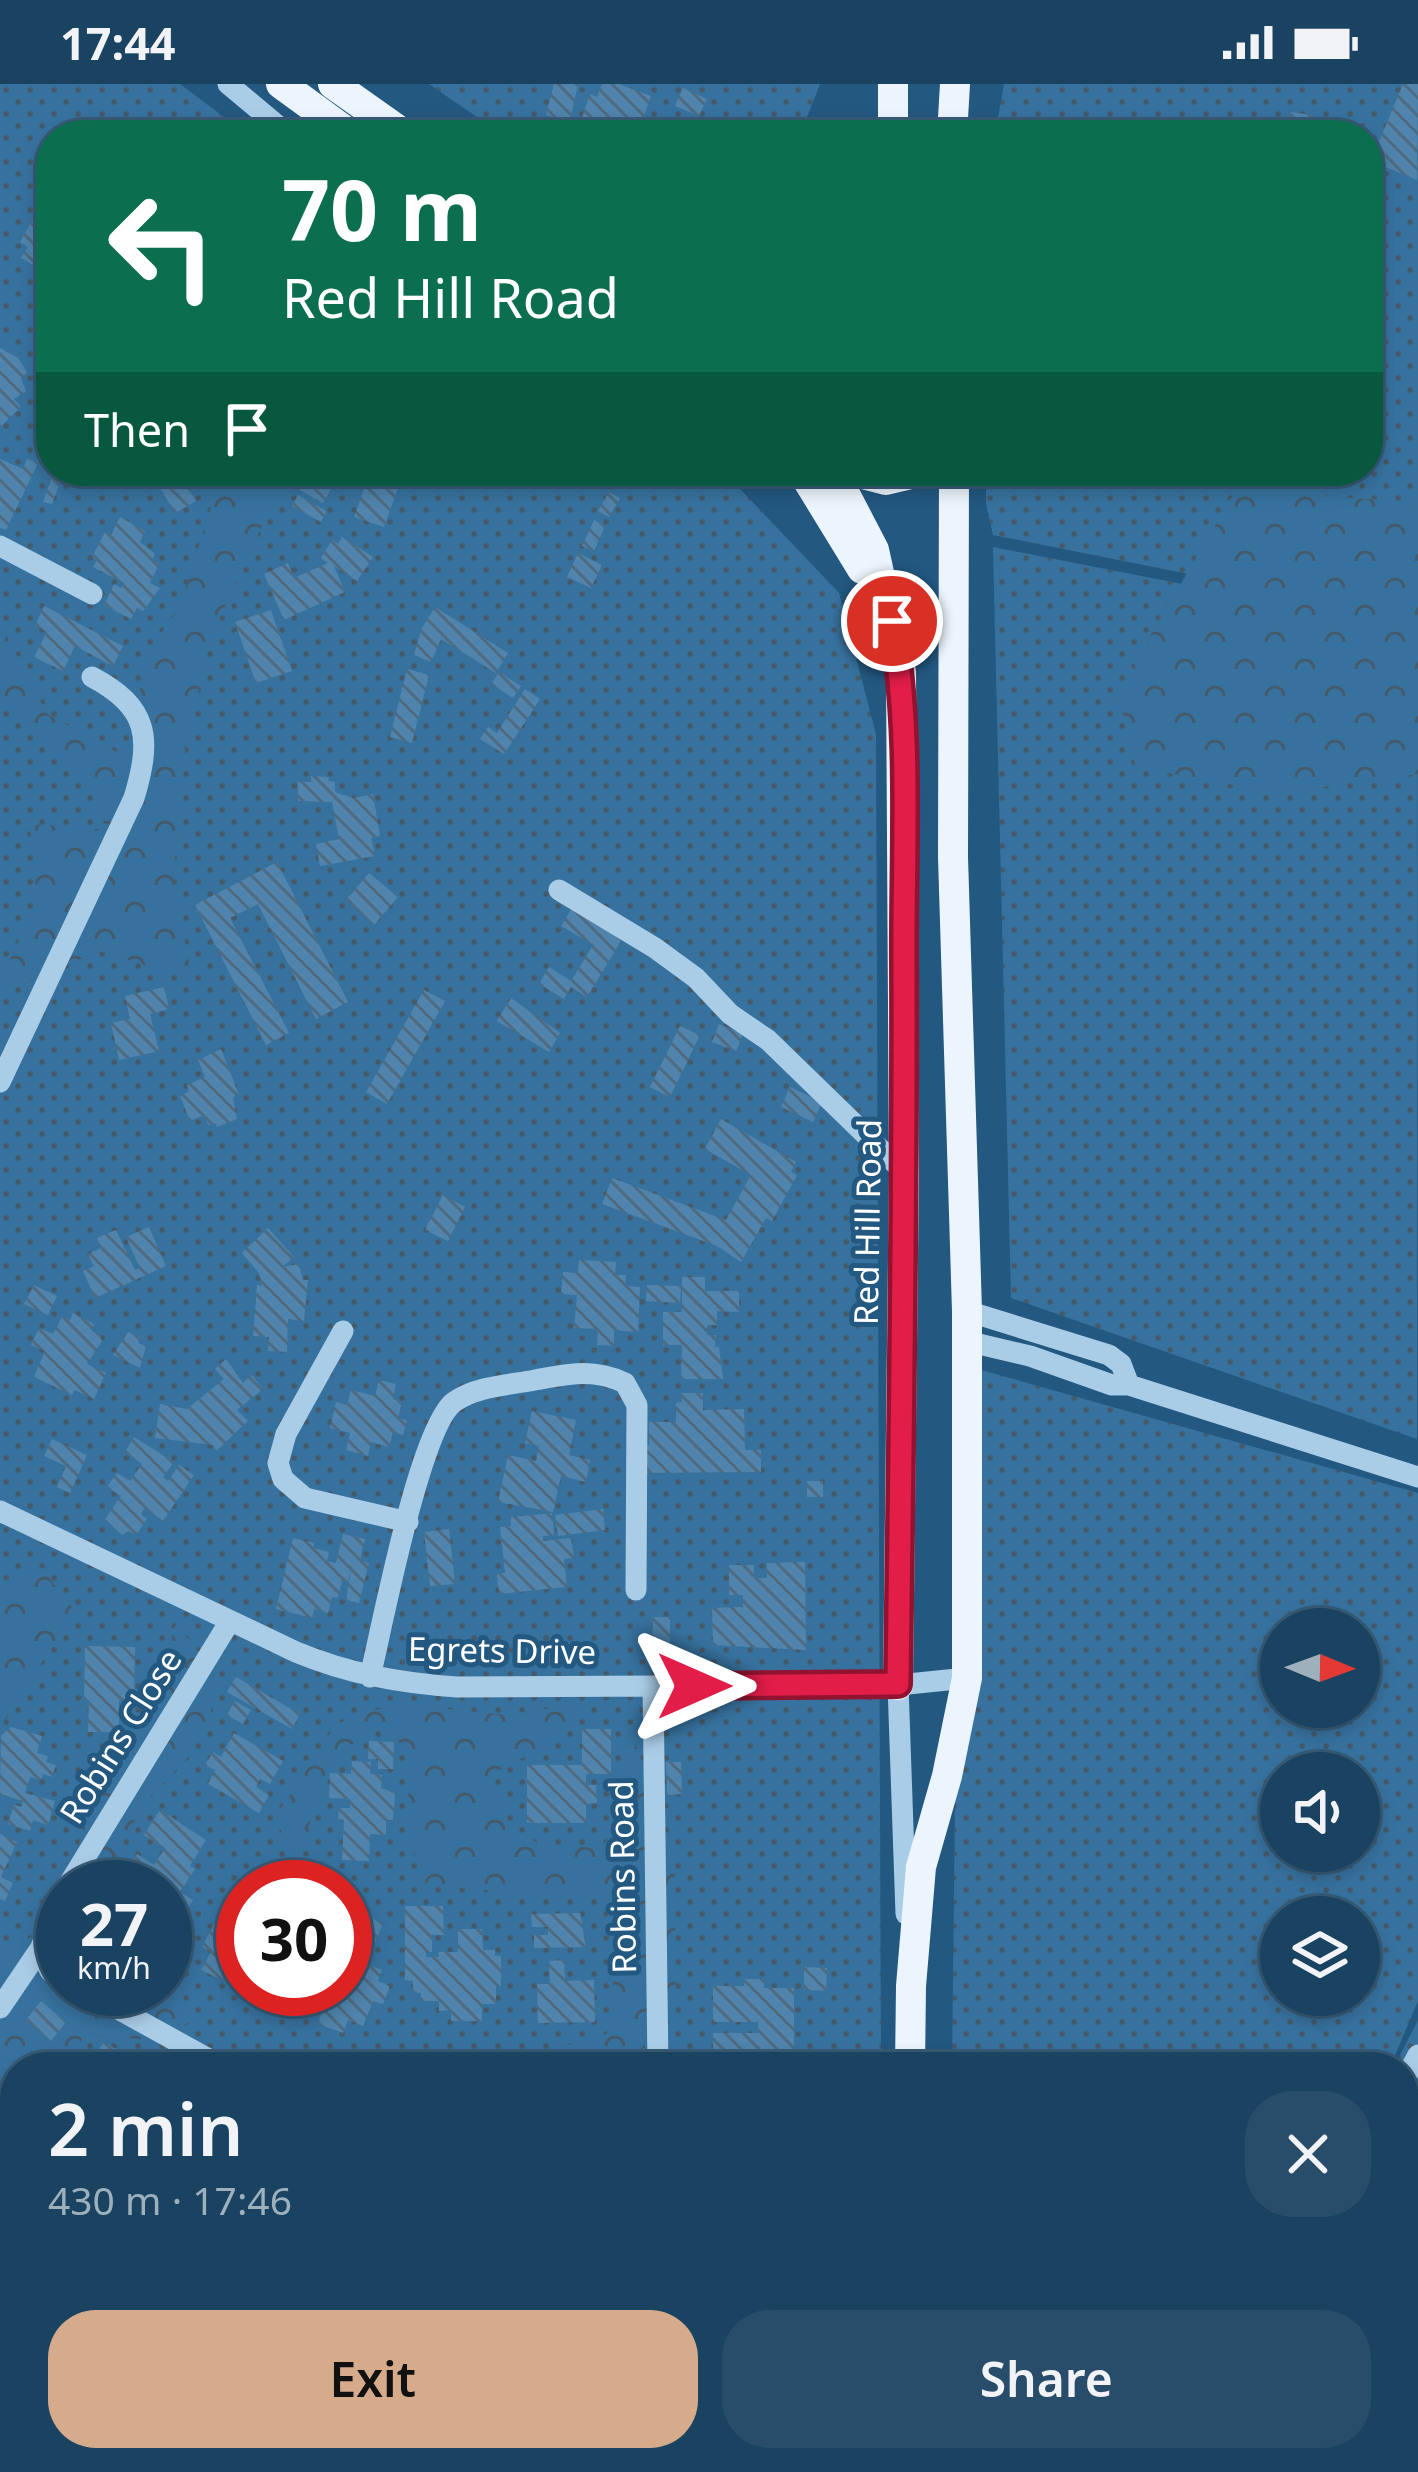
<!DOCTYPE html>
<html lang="en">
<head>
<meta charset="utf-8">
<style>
	:root { --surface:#1a4261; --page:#274d6a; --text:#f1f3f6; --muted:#9fb0bd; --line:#385b76; --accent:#d6ab8b }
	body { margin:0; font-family:"Noto Sans",sans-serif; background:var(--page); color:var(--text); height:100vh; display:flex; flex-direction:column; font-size:45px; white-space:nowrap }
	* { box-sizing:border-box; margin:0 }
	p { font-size:39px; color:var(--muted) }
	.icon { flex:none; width:66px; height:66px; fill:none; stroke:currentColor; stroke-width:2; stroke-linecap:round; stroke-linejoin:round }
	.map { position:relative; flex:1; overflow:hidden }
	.drawer { position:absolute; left:0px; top:1968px; width:1419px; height:420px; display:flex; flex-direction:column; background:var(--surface); border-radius:48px 48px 0 0; box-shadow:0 6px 18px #0003,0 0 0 3px var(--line) }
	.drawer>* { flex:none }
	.banner { position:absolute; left:36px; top:36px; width:1347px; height:366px; border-radius:48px; box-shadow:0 6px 18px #0003,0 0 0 3px var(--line); background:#0b6e4f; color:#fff; overflow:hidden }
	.needle { width:78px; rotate:91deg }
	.tools { position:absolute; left:1260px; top:1524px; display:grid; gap:24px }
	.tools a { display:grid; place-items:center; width:120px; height:120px; border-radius:50%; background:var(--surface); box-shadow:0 6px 18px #0003,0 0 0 3px var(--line); font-size:60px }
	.speed { position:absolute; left:36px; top:1776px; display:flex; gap:24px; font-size:60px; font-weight:700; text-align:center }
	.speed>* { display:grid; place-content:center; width:156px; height:156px; border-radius:50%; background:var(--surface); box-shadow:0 6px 18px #0003,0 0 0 3px var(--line); line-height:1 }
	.speed small { font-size:30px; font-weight:400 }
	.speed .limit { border:18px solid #d22; background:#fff; color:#111 }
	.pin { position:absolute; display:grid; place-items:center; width:102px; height:102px; color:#fff; margin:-51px; border:6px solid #fff; border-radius:50%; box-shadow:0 3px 12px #0007 }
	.me { position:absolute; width:132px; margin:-66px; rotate:90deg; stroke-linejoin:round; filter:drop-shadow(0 0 9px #0008) }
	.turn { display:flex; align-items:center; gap:42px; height:252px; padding:0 48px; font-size:54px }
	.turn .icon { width:156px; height:156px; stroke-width:2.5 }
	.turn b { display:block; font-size:84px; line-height:102px }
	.then { display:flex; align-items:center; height:114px; padding:0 48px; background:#0003; gap:24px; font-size:45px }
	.round { display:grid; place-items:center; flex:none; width:126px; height:126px; border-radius:48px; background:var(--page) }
	.head { display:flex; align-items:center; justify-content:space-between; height:204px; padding:0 48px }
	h1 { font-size:72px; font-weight:600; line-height:90px }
	.button { display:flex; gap:24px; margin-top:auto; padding:24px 48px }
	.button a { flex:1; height:138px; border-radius:48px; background:var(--accent); color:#111; font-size:48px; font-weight:600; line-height:138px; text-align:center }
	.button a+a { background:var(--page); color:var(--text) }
	.status { display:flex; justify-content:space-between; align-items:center; height:84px; padding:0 60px; background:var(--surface); direction:ltr }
	.status svg { height:33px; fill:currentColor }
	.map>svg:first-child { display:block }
</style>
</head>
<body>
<div class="status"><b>17:44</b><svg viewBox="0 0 49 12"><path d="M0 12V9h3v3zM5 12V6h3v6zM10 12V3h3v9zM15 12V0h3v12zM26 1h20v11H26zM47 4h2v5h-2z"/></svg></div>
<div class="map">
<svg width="1418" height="2388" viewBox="0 0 1418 2388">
	<defs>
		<pattern id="grass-dots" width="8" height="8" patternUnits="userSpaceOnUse" patternTransform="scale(3)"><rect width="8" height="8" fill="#37729f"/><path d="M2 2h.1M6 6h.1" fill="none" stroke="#445b6d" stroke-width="1.8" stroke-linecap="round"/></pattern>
		<pattern id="forest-crowns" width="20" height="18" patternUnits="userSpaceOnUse" patternTransform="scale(3)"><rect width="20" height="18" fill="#37729f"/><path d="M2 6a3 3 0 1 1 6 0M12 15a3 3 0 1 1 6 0" fill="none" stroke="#445b6d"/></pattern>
		<pattern id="building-back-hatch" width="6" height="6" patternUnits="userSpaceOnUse" patternTransform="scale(3)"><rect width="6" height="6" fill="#5084ac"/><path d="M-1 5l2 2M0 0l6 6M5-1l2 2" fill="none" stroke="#4e6b81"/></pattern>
	</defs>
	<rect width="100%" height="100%" fill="#235881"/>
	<!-- grass -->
	<path fill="url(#grass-dots)" fill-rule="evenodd" d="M0 0H180L248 51H51V387H723L839 509 876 650 881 1983H15V2373H819L813 2388H0ZM63 1803H165V1905H63ZM243 1803H345V1905H243Z
		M429 0H820L800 51H503Z
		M1004 0H1418V536L993 451 986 420V387H1368V51H995Z
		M993 463 1418 546 1417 1355 1011 1214Z
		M960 1280 1418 1409V1917L1390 1983H952ZM1281 1545H1359V1623H1281ZM1281 1689H1359V1767H1281ZM1281 1833H1359V1911H1281Z
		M1418 1936V2388H1211L1216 2373H1404V1983H1394Z
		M916 2373H1198L1192 2388H913Z"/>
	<!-- forest -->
	<path fill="url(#forest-crowns)" d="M223 387H287L210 556 183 675 173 795 192 896 100 867 0 909V898L37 817 30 740 106 746 87 692 37 655 0 607V539L47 630 136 679 142 576 179 524Z
		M1236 406 1409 418 1418 437V690L1276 709 1136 683 1117 608Z
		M40 1483 75 1526 0 1644V1499Z
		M176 1540 218 1592 208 1641 189 1672 144 1719 99 1803H74L82 1739 117 1681 154 1606Z
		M394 1620 506 1631 581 1620 555 1657 490 1691 509 1741 545 1764 602 1763 622 1736 629 1640 675 1775 676 1929 623 1983H462L494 1969 550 1966 607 1950 615 1880 605 1812 530 1811 423 1799 408 1749 409 1665 378 1645 336 1670 297 1772 274 1735 336 1640Z
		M63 1842V1905H165V1884L197 1936 140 1955 83 1951 76 1983H15V2026L0 2013V1888L5 1862Z
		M163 2373H391L396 2388H192Z"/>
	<!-- building -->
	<path fill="url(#building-back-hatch)" d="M554 0H578L570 37 546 31Z
		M602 0H619L651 12 637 51H576L590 10 597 13Z
		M1403 0H1418L1417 96 1371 77Z
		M683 4 707 15 699 32 675 22Z
		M1290 28 1312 31 1310 49 1288 46Z
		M45 132 51 135V191L21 174 28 163 20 158 32 137 40 141Z
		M0 264 18 274 27 288 21 295 26 307 14 315 21 323 0 343Z
		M0 375 23 385 27 375 38 379 6 446 0 444Z
		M171 387H179L196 417 175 429 155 396Z
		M325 387H341L323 419 294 403 301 390 318 400Z
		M361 387H404L384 443 354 433 364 405 356 402Z
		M52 393 61 396 52 420 43 418Z
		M609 408 620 414 609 433 598 427Z
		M298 411 326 427 321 438 292 422Z
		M120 433 145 447 140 458 155 470 152 476 159 480 150 499 160 504 143 527 137 524 131 535 104 521 114 500 121 504 124 499 93 483 97 476 92 473 105 448 111 451Z
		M594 436 605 442 594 467 582 462Z
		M342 453 373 473 357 497 334 482 345 508 284 536 264 490 288 479 294 494 328 479 321 474 332 456 338 460Z
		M578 469 602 481 591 504 567 493Z
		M44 522 123 562 113 582 75 562 63 587 34 573 47 548 35 542Z
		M435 523 508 569 496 589 441 555 431 578 414 571 422 544Z
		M271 526 292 587 256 599 235 538Z
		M407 585 429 591 412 659 390 653Z
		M499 588 521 602 513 614 491 600Z
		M525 605 540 615 504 670 480 655 488 643 497 649Z
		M311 692 329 693 328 697 335 698V708L353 714 373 710 380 752 371 754 375 772 320 782 316 760 339 755 332 718 298 717V698H311Z
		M277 778 348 918 316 935 258 820 230 834 289 949 266 961 195 821Z
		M369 789 398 813 374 841 346 816Z
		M574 821 624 852 587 913 571 903 564 915 539 900 549 883 571 897 593 861 561 842Z
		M164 903 169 925 150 930 159 967 119 976 111 939 130 935 125 912Z
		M424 906 445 917 387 1020 366 1008Z
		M511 914 560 949 549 968 497 937Z
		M719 940 743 950 736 967 712 958Z
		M680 942 700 951 670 1013 650 1003Z
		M221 965 239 1011 233 1013 237 1035 217 1043 215 1039 208 1041 204 1031 190 1037 180 1012 189 1007 187 1001 205 993 198 976Z
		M790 1003 822 1018 813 1038 781 1023Z
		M721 1035 796 1078 791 1088 797 1091 772 1137 766 1134 741 1178 717 1162 602 1120 612 1094 726 1136 751 1091 705 1065Z
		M443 1111 465 1123 448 1157 425 1146Z
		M149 1143 166 1182 95 1214 83 1187 94 1182 88 1170 101 1164 97 1154 116 1146 135 1186 140 1184 126 1153Z
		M268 1144 294 1173 282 1183 299 1180 303 1196H308L304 1237 288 1235 287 1268 268 1267 269 1253 253 1252 257 1201 262 1202 259 1189 242 1169Z
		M579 1176 616 1178 615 1191H626L625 1202 640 1203 638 1248 614 1246V1262L597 1261 598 1245 574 1244 577 1211 561 1210 563 1188 578 1189Z
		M682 1193H705V1207H739V1228L717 1227V1241H707V1251H716L715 1263H719L723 1295H681L682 1261H663V1228H682Z
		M34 1201 57 1212 48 1231 24 1220Z
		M647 1201 681 1202 680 1219 646 1217Z
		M73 1229 94 1240 91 1246 100 1251 102 1257 87 1280 106 1289 94 1315 75 1306 72 1311 34 1293 45 1267 31 1261 39 1244 53 1250 62 1233 70 1236Z
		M128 1248 141 1254 138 1259 146 1262 140 1284 113 1271Z
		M226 1275 243 1299 252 1291 263 1305 237 1326 248 1337 216 1367 213 1361 155 1354 160 1320 187 1325 224 1295 215 1285Z
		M379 1296 396 1300 393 1315 402 1318 398 1334 407 1336 403 1351 393 1348 389 1363 371 1358 368 1372 346 1366 350 1349 330 1344 336 1318 347 1321 351 1306 375 1312Z
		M681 1309H703V1326L744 1325 745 1366H761V1388L641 1389V1362L649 1361V1338H676V1319L682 1318Z
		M532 1327 576 1336 569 1371 590 1376 586 1398 561 1392 553 1428 498 1418 508 1371 536 1377 539 1362 525 1359Z
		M134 1353 174 1378 163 1393 168 1397 179 1381 194 1391 163 1437 145 1424 141 1430 147 1435 136 1451 129 1447 122 1451 105 1435 121 1412 107 1403 117 1389 130 1397 142 1380 125 1368Z
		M52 1355 87 1371 70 1409 57 1403 66 1382 44 1372Z
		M807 1397H823V1413H807Z
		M603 1425 605 1446 558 1452 555 1431Z
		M552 1429 554 1451 543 1452V1457L571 1454 574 1474 564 1475 567 1503 499 1510 497 1490 505 1489 500 1443 511 1442V1433Z
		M449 1445 455 1500 430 1502 424 1448Z
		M343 1450 365 1455 360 1476 369 1479 359 1519 346 1516 352 1479 348 1498 342 1496 338 1514 332 1513 328 1529 314 1525 312 1534 276 1525 293 1454 314 1459 313 1464 329 1468 327 1477 336 1479Z
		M805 1478 806 1566 713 1561 712 1524 743 1523V1511H729V1481H754V1494H767V1479Z
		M653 1533H670V1559L652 1558Z
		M85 1562 135 1563 134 1617H119V1648H88L89 1616H84Z
		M236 1593 300 1630 292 1645 227 1608Z
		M235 1617 251 1626 243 1640 227 1631Z
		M11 1643 42 1652 37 1669 48 1672 46 1678 56 1681 52 1693 43 1690 41 1696 30 1693 25 1709 55 1717 48 1741 33 1736 30 1747 8 1740 14 1721 22 1723 23 1717 0 1710 1 1652Z
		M582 1645H611V1690H586V1701H596L597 1719 586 1720V1739H527V1681H582Z
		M234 1649 283 1677 270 1700 260 1695 256 1703 269 1711 259 1729 208 1700 215 1686 205 1681 213 1668 221 1673Z
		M369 1657 394 1658 393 1685H378V1675H368Z
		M352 1677 371 1678 370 1690 382 1691 381 1704 395 1709 393 1736H386V1751L370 1750 369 1777 342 1776 344 1736 338 1735 339 1724H350V1715L329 1714 330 1689 351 1690Z
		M666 1678H681L682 1710 667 1711Z
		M160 1726 206 1756 190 1782 195 1785 180 1808 193 1816 177 1841 165 1833V1803H116L137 1770 154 1781 165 1764 144 1751Z
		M0 1750 17 1758 1 1793 13 1799 5 1817 0 1815Z
		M243 1807V1902L230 1895 234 1887 228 1884 222 1896 201 1886 211 1868 202 1863 222 1825 231 1830Z
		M405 1822H443L444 1851H432V1868H426V1873H439L438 1868H458V1845H482L483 1866H495V1872H501V1902H496V1920H482V1937H451V1926L439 1927V1917H421V1909L413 1908V1897L405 1896Z
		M345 1824 383 1839 373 1864 359 1858 353 1871 345 1868Z
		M580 1829 586 1863 534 1864V1851H548V1843H532L531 1830Z
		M345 1872 382 1886 378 1897 390 1902 383 1920 373 1917 363 1942 348 1936 343 1949 318 1940 323 1923 313 1919 319 1905H345Z
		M564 1876 565 1897 594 1896 595 1938 538 1939 537 1900H550L549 1877Z
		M804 1883 827 1884 826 1907 804 1906Z
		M745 1895H764V1904H794V1983L713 1982V1949H758V1938H713V1902H744Z
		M41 1917 66 1938 51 1957 26 1936Z
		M104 1958 145 1983H89Z
		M0 2306 15 2307V2347H0Z
		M37 2373H82L90 2378 86 2384 93 2388H48L42 2384 46 2378Z
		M438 2373H507L513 2374 510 2388H448L449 2380 437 2378Z
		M648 2373H698L691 2388H641Z"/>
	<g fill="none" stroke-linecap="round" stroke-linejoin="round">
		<!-- minor -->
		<path stroke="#aacde7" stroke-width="21" d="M228 0 289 51
			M0 462 92 510
			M559 806 655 864 696 894 730 930 768 956 904 1088
			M0 998 134 714C152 654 149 623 92 593
			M967 1227 1109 1271 1121 1280 1129 1301
			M343 1247 286 1350 278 1379 283 1395 305 1414 408 1438
			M966 1257 1030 1272 1112 1301H1129L1418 1393
			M0 1427 296 1568C349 1590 400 1599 457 1603L898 1601 967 1594
			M370 1593C382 1543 420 1343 454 1318 476 1302 510 1301 535 1296 569 1290 593 1284 625 1299L637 1321 636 1506
			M898 1601 906 1830
			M653 1602 658 1983
			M67 1803 230 1537
			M63 1811 40 1865 50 1887 63 1894
			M82 1905 223 1983
			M0 1924 40 1865
			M1404 1997 1418 1971
			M0 2235 15 2239
			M323 2373 357 2388
			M564 2388 572 2373"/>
		<!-- major -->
		<path stroke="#ecf5fd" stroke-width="30" d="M281 0 351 51
			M333 0 405 51
			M893 0V51
			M952 51 955 0
			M802 387 862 485
			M833 387 874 466 901 588 904 1088 898 1601
			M851 387 886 396 924 387
			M910 1983 911 1902 921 1783 947 1692 967 1594V1227L953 773 954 387
			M859 2388 866 2373"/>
	</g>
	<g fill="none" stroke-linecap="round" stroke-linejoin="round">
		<!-- route casing -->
		<g stroke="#92132f" stroke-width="30">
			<path id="route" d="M694 1602 898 1600C901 1361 905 1121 904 882 903 768 912 649 892 537"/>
		</g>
		<!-- route -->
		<use href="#route" stroke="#e11d48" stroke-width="21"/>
	</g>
	<g text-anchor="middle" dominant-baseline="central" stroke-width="10" stroke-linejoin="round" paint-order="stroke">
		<!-- street labels -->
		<g font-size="33" fill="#fff" stroke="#235881">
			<text transform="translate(867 1138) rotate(-89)">Red Hill Road</text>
			<text transform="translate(502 1566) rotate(1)">Egrets Drive</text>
			<text transform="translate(120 1652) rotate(-58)">Robins Close</text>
			<text transform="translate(622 1793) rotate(-91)">Robins Road</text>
		</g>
	</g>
</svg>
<div class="tools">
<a><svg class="needle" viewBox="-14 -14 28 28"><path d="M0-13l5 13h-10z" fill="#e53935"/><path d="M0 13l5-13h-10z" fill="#9fb0bd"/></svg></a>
<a><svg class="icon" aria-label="sound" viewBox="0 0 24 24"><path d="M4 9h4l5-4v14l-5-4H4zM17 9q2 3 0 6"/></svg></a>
<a><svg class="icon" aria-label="layers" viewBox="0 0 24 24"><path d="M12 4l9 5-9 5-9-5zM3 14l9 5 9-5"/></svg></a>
</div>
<div class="speed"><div>27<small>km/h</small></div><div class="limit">30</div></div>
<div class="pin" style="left:892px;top:537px;background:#d93025"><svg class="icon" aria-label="arrive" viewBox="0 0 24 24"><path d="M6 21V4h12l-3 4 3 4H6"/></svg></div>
<svg class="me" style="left:694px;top:1602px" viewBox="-20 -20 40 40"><path d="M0-17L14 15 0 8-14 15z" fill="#e11d48" stroke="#fff" stroke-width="4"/></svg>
<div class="banner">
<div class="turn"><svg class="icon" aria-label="left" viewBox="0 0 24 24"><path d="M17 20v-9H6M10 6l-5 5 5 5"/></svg><div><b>70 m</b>Red Hill Road</div></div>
<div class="then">Then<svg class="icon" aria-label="arrive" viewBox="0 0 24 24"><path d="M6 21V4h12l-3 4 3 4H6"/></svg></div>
</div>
<section class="drawer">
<div class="head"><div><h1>2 min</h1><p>430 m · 17:46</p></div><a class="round"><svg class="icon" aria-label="close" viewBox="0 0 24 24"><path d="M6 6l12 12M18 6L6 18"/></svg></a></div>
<div class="button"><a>Exit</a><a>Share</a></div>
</section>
</div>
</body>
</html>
